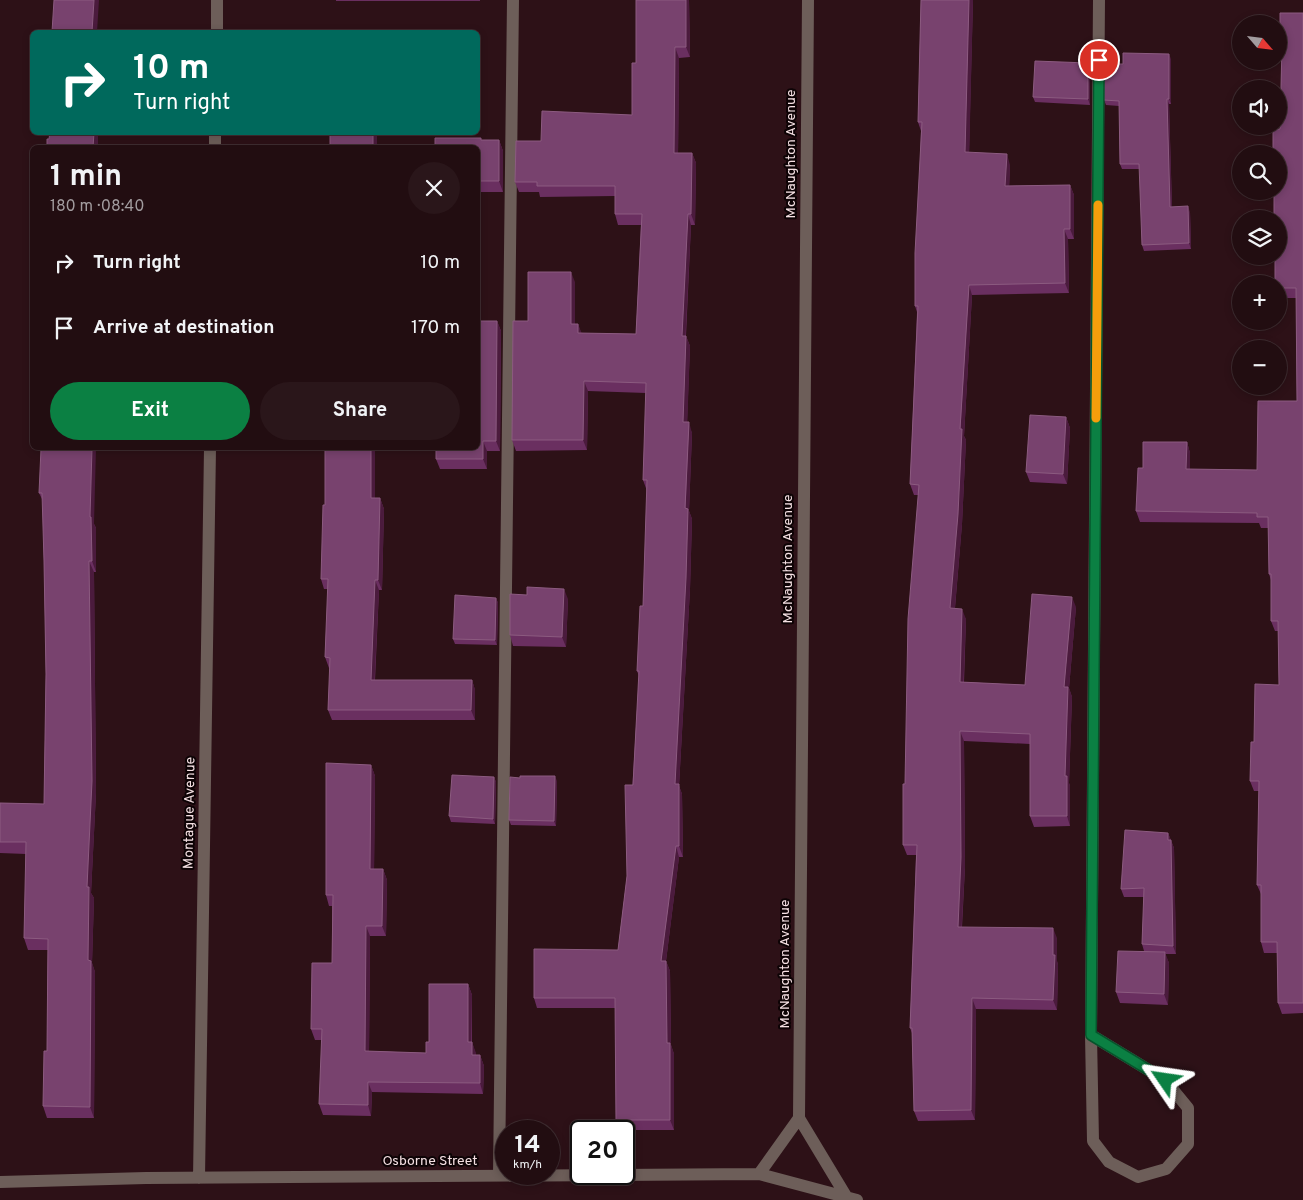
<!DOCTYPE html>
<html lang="en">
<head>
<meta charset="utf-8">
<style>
	:root { --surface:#220d11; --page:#2a161a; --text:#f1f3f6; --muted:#a29c9f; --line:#3f2d31; --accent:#0b8043 }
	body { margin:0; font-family:Overpass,sans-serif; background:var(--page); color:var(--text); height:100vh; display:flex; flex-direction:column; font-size:19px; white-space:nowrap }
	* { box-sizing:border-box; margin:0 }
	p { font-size:16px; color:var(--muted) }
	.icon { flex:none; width:28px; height:28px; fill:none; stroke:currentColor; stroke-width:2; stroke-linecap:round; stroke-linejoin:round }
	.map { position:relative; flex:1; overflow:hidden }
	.side { position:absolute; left:30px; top:145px; width:450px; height:305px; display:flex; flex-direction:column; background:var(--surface); border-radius:8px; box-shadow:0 2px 8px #0003,0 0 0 1px var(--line) }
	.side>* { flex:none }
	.hud { position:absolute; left:30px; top:30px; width:450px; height:105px; border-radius:8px; box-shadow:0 2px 8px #0003,0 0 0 1px var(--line); background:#00695c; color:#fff; overflow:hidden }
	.needle { width:32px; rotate:118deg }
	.controls { position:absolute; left:1232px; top:15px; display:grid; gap:10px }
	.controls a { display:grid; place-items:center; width:55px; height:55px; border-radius:50%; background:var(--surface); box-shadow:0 2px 8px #0003,0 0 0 1px var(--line); font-size:25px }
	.speed { position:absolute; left:495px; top:1120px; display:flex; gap:10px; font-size:25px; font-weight:700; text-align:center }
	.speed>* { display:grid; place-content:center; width:65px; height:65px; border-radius:50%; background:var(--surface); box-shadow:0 2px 8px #0003,0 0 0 1px var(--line); line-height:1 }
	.speed small { font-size:12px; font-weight:400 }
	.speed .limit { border:2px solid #111; border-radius:8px; background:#fff; color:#111 }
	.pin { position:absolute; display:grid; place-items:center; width:42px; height:42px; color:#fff; margin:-21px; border:2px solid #fff; border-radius:50%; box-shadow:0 1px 5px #0007 }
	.me { position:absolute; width:55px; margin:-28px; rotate:302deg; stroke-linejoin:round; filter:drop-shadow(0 0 4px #0008) }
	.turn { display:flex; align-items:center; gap:18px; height:105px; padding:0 20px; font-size:22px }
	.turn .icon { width:65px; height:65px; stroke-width:2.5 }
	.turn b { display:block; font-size:35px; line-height:42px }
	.round { display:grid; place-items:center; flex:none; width:52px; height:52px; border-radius:26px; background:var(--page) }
	.summary { display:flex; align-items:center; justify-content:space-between; height:85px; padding:0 20px }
	h1 { font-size:30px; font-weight:700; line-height:38px }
	.primary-button { display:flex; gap:10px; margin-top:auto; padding:10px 20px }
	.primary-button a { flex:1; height:58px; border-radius:30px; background:var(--accent); color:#fff; font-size:20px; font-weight:700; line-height:58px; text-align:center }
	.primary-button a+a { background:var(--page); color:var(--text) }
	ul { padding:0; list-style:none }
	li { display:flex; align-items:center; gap:15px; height:65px; padding:0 20px }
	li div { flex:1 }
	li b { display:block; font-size:19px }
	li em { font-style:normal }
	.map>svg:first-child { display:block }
</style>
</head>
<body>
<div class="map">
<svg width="1303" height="1200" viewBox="0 0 1303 1200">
	<rect width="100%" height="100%" fill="#2d1117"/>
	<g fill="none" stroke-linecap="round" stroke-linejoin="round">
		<!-- service -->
		<path stroke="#6d5e59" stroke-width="12" d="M1091 1035 1165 1080 1188 1108V1144L1166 1169 1138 1177 1109 1162 1093 1141 1091 1035 1099 0
			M499 1175 513 0"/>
		<!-- minor -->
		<path stroke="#6d5e59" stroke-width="12" d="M808 0 799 1118 846 1196
			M217 32V0
			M215 148V132
			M759 1174 799 1118
			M199 1178 210 448
			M0 1182 146 1178 759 1174 857 1200"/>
	</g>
	<!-- wall -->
	<path fill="#6a2f60" d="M336 0H480V1H336Z
		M689 0 690 57 679 58 678 153H692L696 163 695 225H691L686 336 690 346 687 422 692 433 689 511 692 519 690 589 679 786 682 794 683 857H679L666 961 670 971 671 1045 674 1054V1130H620L616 1120 615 1008H537L534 998 618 950 627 876 639 676 637 671 643 606 647 491 643 480 646 393 588 391 587 450 516 451 512 440 528 321 575 282V324H578L581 333 636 334 641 225H618L615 214V196L540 197 539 192H519L515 182 541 141 632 115 636 63Z
		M921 0H973L969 152 1010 165 1009 186 1070 185 1074 195V239H1068L1069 293 972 295 964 436 966 440 962 524 955 608 966 619 964 682 1025 685 1076 607 1069 688 1072 697 1069 783 1070 786V826L1034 827 1030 816V744L964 741 965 867 962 927 1057 938V961L1058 965 1057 1010 976 1009 975 1120 918 1121 914 1111 912 1033 910 1028 916 855H907L903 845 905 784 919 495H914L910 484 917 312 915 306 921 131 918 122Z
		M1303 13V1013L1282 1014 1278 1003 1277 953H1264L1261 942V894L1257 885 1259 791H1254L1250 781 1254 742 1279 685 1278 631H1275L1271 621V580L1269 574 1268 528H1261L1259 523 1140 522 1136 511 1143 468 1187 442 1190 453V469L1257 470 1297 401 1296 298H1279L1280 129 1282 50 1280 45Z
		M1171 59V104H1169L1172 207 1190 212 1191 249 1144 251 1142 245 1140 169H1122L1120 164 1119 106 1106 105 1104 100 1123 64Z
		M1090 69V105L1035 102 1033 97Z
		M330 132H382V135Z
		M482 140H499L503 151V192H478V148Z
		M497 321 501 331 500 451H487V469H440L436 459Z
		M1066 417 1070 428 1067 484 1030 482 1026 472Z
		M46 449 94 524 96 528V572H94L96 793 91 893 94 898 92 963 95 972 94 1118H47L43 1106 47 1051 48 950H28L24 938 26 854 0 853V803L44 804 46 674 44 561 43 501 39 493Z
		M375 498H380L384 509 382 590H379L375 680H472L475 690V720H332L328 710 330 668H329L325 657 328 589H324L321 579 325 505Z
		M496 598 498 603 497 645 455 644 453 639Z
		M568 599 566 647 513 646 510 635Z
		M371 765 375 776 374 869H383L387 880 386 936H370L369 1051 426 1053 429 1042 468 984 472 995V1042L476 1055H480L484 1066 483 1094 372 1092 371 1116 323 1115 319 1104 322 1040H315L311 1029 332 963V906H329L326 895Z
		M494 777 496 782 495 824 451 822 449 816Z
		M557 781 556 826 511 825 509 820Z
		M1168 833 1174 848 1176 954H1165L1169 963 1168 1005 1120 1003 1116 992 1144 951 1142 944 1144 897H1124L1121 889Z"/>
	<!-- shaded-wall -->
	<path fill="#4b1b3d" d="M94 0H99L97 32H92Z
		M686 0H689L690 57 686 47Z
		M969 0H973L969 163 965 152Z
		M675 47 679 58 678 163 674 153Z
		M1169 54 1171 59V104L1169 99Z
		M1088 63 1090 69V105L1088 99Z
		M1167 99 1169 104 1172 212 1170 207Z
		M94 132H98V148H93Z
		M373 132H376L377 135V148H373Z
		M499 140 503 151V192L499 181Z
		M692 153 696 163 695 225 691 214Z
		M1007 154 1010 165 1009 197 1005 186Z
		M1070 185 1074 195V239L1070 229Z
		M1188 206 1190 212 1191 249 1189 243Z
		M688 214 691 225 685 346 682 336Z
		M1064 229 1068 239 1069 293 1065 283Z
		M571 272 575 282V334L571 324Z
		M969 285 972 295 964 436 966 440 962 524 954 618 950 608Z
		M497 321 501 331 500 451 496 441Z
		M578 324 582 334 578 333Z
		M686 336 690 346 687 432 683 422Z
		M584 381 588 391 587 450 583 440Z
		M1066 417 1070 428 1067 484 1063 474Z
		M689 422 692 433 689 511 692 519 690 589 679 786 682 794 683 857 679 846 675 784Z
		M483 441 487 451V469L483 459Z
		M1187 442 1190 453V479L1186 469Z
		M92 448H96L94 524 96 528V572L92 561 90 517Z
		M371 448H375V508L371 498Z
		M380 498 384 509 382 590 378 580Z
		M89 561 94 572 96 793 91 893 94 898 92 963 95 972 94 1118 90 1107 87 887Z
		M375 580 379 590 374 691 371 680Z
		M564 589 568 599 566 647 562 637Z
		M1072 597 1076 607 1069 688 1072 697 1069 783 1070 786V826L1067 816 1065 776 1064 687Z
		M496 598 498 603 497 645 495 640Z
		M962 609 966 619 963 692 960 682Z
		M472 680 475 690V720L471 710Z
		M960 731 964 741 965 867 961 938 958 927Z
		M371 765 375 776 374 880 370 869Z
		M555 776 557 781 556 826 554 821Z
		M494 777 496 782 495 824 493 819Z
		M1168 833 1174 848 1176 954 1173 946 1168 840Z
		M676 846 679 857 666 961 670 971 671 1045 674 1054V1130L670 1120 667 1043 661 961Z
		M383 869 387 880 386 936 382 926Z
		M366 926 370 936 369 1062 365 1051Z
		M1053 928 1057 938V961L1058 965 1057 1010 1053 1000Z
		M1165 952 1169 963 1168 1005 1164 994Z
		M468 984 472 995 471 1053 468 1042Z
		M972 998 976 1009 975 1120 971 1110Z
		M472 1042 476 1053 475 1065 472 1055Z
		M480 1055 484 1066 483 1094 480 1083Z
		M368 1082 372 1092 371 1116 368 1105Z"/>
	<!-- building -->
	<path fill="#78426e" stroke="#8c5b80" d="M54 0H94L92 32H52Z
		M636 0H686V47H675L674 153H692L691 214H688L682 336H686L683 422H689L685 508 688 509 686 578 675 784H679V846H676L661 961H666L667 1043H670V1120H616L615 998H534V949L618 950 627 876 625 785H633L639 671H637L640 606H643L647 480H643L646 383 584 381 583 440H512L513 321H528V272H571V324H578V333L636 334 642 214H615V186H537V182H515L516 141H541L542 111 632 115V63H636Z
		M921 0H969L965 152 1007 154 1005 186 1070 185V229H1064L1065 283 969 285 960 429H962L958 514 950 608 962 609 960 682 1025 685 1032 594 1072 597 1064 687H1068L1065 776H1067V816H1030V734L960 731 961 857 958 927 1053 928V955H1055L1053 1000 972 998 971 1110 914 1111 912 1028H910L917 845H903V784H905L908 619 919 485 910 484 918 306H915V253L922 122H918Z
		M1280 13H1303V1003H1278L1277 942H1261V885H1257L1259 781H1250L1251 742H1254L1255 684 1279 685 1278 621H1271V574H1269L1268 517H1257V513L1136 511 1138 468H1143V442H1187L1186 469 1257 470 1258 401H1297L1296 288H1279V284H1275V256H1279V219H1274V191H1279V154H1273V129H1280L1282 45H1280Z
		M1123 53 1169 54V99H1167L1170 207 1188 206 1189 243 1142 245 1139 164H1120L1119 101 1104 100 1105 64H1123Z
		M1035 61 1088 63V99L1033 97Z
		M50 132H94L93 148H47V139H49Z
		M330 132H373V148H330Z
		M435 138H481V140H499V181H478V148H435Z
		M478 321H497L496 441H483V459H436V448H478Z
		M1030 415 1066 417 1063 474 1026 472Z
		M46 448H92L90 517H91L92 561H89L92 781 87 887H89L88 960 91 961 90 1107 43 1106 44 1051H47L48 939 24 938 26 842H0V803L44 804 46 674 44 561 42 493H39L41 449H46Z
		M325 448H371V498H380L378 580H375L371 680H472L471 710H328L330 658 325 657 328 579H321L323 505H325Z
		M527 587 564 589 562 637 510 635V594L527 595Z
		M455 595 496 598 495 640 453 639Z
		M326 763 371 765 370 869H383L382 926H366L365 1051 426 1053V1042H429V984H468V1042H472V1055H480V1083L368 1082V1105L319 1104 322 1029H311L312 963H332L333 895H326Z
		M452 775 494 777 493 819 449 816Z
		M520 776H555L554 821 509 820 510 777 520 778Z
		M1125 830 1168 833V840H1171L1173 946 1142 944 1144 888 1121 889Z
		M1118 951 1165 952 1164 994 1116 992Z"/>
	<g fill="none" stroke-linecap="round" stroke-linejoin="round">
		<!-- route casing -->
		<g stroke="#07532c" stroke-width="12">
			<path id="route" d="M1099 60 1091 1035 1165 1080"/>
		</g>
		<!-- route -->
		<use href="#route" stroke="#0b8043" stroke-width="9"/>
		<!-- slow -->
		<path stroke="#f59e0b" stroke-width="9" d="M1096 418 1098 205"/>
	</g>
	<g text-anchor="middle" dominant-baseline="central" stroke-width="4" stroke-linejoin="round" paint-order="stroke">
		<!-- street labels -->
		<g font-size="14" fill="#f5e0e3" stroke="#0d0305">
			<text transform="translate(791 154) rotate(-90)">McNaughton Avenue</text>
			<text transform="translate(788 559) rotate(-90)">McNaughton Avenue</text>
			<text transform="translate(190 813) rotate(-89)">Montague Avenue</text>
			<text transform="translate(785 964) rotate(-90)">McNaughton Avenue</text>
			<text x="430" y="1161">Osborne Street</text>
		</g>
	</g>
</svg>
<div class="controls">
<a><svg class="needle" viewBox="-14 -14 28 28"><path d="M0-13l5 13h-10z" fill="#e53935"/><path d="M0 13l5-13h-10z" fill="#a29c9f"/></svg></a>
<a><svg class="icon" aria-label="sound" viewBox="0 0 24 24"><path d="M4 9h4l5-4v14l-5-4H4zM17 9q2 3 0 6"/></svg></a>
<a><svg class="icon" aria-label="search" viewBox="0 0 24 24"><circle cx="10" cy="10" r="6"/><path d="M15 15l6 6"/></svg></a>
<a><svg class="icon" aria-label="layers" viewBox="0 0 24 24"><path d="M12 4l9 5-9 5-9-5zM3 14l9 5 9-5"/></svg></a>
<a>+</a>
<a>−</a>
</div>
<div class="speed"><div>14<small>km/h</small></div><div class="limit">20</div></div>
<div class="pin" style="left:1099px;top:60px;background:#d93025"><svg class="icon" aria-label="arrive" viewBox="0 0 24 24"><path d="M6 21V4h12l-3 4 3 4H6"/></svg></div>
<svg class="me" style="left:1165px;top:1080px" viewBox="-20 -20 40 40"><path d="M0-17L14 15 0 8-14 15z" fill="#0b8043" stroke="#fff" stroke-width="4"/></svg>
<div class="hud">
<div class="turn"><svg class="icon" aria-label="right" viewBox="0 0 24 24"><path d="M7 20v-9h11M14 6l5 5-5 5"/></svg><div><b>10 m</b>Turn right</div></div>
</div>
<section class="side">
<div class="summary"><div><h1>1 min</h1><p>180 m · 08:40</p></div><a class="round"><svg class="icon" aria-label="close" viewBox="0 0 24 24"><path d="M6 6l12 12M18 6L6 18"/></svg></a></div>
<ul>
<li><svg class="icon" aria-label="right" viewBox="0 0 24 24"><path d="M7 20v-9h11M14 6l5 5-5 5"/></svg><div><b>Turn right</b></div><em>10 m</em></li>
<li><svg class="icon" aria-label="arrive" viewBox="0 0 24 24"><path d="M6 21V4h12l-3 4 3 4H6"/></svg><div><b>Arrive at destination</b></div><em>170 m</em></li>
</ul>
<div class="primary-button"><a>Exit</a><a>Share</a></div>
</section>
</div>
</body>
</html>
